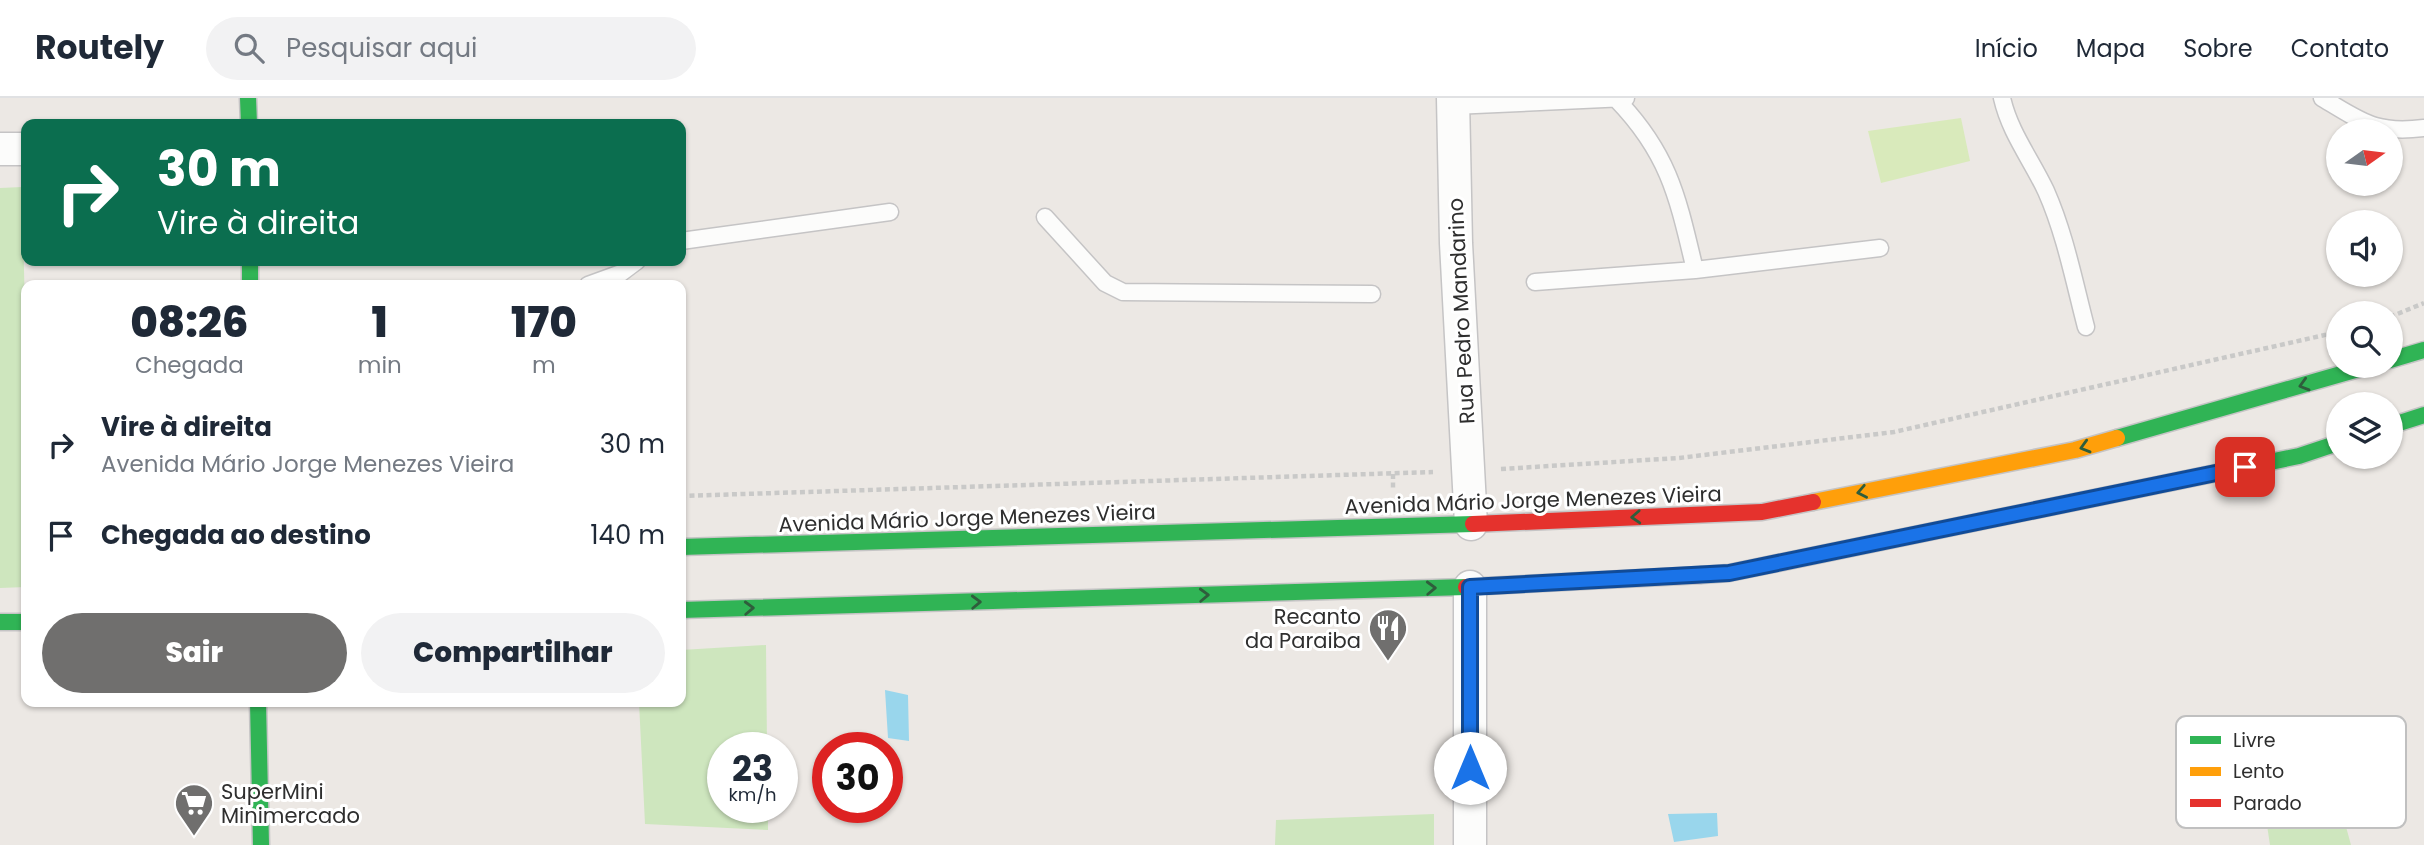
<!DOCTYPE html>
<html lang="pt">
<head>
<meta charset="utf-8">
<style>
	:root { --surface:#fff; --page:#f2f2f3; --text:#1f2937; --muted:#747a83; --line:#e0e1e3; --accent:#706f6e }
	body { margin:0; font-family:Poppins,sans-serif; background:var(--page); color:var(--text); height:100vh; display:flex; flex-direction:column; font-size:26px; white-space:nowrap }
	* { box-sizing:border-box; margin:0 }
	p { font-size:23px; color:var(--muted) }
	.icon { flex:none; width:38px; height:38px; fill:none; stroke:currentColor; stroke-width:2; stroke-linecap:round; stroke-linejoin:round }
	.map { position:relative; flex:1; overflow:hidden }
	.drawer { position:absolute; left:21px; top:182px; width:665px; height:427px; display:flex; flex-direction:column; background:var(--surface); border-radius:14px; box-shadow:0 2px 5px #0004 }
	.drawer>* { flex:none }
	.guide { position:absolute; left:21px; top:21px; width:665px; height:147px; border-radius:14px; box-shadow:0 2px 5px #0004; background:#0b6e4f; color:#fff; overflow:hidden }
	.needle { width:46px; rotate:76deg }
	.tools { position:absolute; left:2326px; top:21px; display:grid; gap:14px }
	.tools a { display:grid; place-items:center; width:77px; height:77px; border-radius:50%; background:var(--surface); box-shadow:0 2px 5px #0004; font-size:35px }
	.speed { position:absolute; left:707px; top:634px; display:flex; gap:14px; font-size:35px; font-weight:700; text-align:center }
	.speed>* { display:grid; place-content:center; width:91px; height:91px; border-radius:50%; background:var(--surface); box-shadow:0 2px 5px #0004; line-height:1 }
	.speed small { font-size:18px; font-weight:400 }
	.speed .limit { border:10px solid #d22; background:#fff; color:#111 }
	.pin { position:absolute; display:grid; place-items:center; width:60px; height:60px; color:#fff; margin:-30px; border-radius:14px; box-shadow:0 4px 10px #0006 }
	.me { position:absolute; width:77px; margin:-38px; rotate:0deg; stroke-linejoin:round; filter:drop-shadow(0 0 5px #0008) }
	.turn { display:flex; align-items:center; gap:24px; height:147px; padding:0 21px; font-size:32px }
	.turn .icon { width:91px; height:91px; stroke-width:2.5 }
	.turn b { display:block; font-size:49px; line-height:60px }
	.eta { display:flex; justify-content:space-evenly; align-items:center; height:119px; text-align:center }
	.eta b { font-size:42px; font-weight:800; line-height:49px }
	.button { display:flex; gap:14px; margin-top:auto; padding:14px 21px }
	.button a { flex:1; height:80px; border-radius:42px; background:var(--accent); color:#fff; font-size:28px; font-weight:800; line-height:80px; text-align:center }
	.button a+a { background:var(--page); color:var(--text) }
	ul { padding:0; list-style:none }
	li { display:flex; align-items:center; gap:21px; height:91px; padding:0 21px }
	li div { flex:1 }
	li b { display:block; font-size:26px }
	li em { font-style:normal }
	header { display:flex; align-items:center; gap:42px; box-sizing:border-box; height:98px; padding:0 35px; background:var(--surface); border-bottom:2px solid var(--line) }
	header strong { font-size:33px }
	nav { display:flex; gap:38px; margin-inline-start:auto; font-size:24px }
	.search { width:490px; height:63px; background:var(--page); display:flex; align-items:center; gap:18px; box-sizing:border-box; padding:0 24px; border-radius:38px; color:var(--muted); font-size:26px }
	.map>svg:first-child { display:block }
</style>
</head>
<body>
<header>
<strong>Routely</strong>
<div class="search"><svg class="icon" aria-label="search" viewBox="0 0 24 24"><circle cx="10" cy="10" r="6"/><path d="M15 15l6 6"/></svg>Pesquisar aqui</div>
<nav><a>Início</a><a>Mapa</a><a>Sobre</a><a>Contato</a></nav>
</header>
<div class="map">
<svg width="2424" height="747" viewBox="0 0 2424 747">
	<rect width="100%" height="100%" fill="#ece8e4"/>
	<!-- green -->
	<path fill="#cee6be" d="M22 89 26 255V489L0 490V90Z
		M766 547 767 649H723V709H768V732L645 726 639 604H681V552Z
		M2316 619 2351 747H2270L2253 635Z
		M1434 716V747H1275L1276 722Z"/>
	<!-- pitch -->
	<path fill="#d9eabb" d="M1961 20 1970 63 1881 85 1868 33Z"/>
	<!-- water -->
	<path fill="#99d6ec" d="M885 592 908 597 909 643 888 640Z
		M1717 715 1718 738 1674 744 1668 716Z"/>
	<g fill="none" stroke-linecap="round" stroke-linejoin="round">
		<!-- lane casing -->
		<g stroke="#c5c4c5" stroke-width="19">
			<path id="lane" d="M2002 0C2010 35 2031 61 2046 93 2065 136 2074 183 2086 229
				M2322 0C2363 24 2375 36 2424 30
				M1617 2C1670 57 1678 101 1695 172
				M1453 8 1626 0
				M1045 119 1105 185 1123 194 1372 196
				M681 143 890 114
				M1535 184 1695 172 1880 150
				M588 187 621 175 637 163"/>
		</g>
		<!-- street casing -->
		<g stroke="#c5c4c5" stroke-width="35">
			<path id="street" d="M1453 0 1456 145 1471 426
				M0 51H26
				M1470 747V489"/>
		</g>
		<!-- fast casing -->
		<g stroke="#c5c4c5" stroke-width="19">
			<path id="fast" d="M248 0 249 26
				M250 163V187
				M2390 262 2424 252
				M2390 328 2424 317
				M2117 340 2369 268
				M681 449 1473 426
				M1701 477 1729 475 2299 358 2338 345
				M681 512 1466 489
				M0 524H26
				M258 604 261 747"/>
		</g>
		<!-- slow casing -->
		<g stroke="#c5c4c5" stroke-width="19">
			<path id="slow" d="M1813 404 2075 352 2117 340"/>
		</g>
		<!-- jam casing -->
		<g stroke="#c5c4c5" stroke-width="19">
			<path id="jam" d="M1473 426 1762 414 1813 404
				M1466 489 1701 477"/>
		</g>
		<!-- path -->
		<path stroke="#c9c9c8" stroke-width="4.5" stroke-dasharray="5 3.5" stroke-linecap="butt" d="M2390 219 2424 205
			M1501 371 1679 360 1894 334 2338 234
			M1393 376V392
			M681 398 1433 374"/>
		<!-- lane -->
		<use href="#lane" stroke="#fcfcfb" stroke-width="16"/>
		<!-- street -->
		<use href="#street" stroke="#fcfcfb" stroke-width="32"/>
		<!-- fast -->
		<use href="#fast" stroke="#30b455" stroke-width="16"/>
		<!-- slow -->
		<use href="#slow" stroke="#ff9f0a" stroke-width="16"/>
		<!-- jam -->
		<use href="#jam" stroke="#e5322d" stroke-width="16"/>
	</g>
	<!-- one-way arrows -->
	<defs><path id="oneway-chevron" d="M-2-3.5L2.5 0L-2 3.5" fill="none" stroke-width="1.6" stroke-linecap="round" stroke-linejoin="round" transform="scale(1.75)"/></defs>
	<g stroke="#2f5d3c">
		<use href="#oneway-chevron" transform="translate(2304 287) rotate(164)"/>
		<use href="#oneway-chevron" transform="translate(2085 349) rotate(164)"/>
		<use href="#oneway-chevron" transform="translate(1862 394) rotate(169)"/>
		<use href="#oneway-chevron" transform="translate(1636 419) rotate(177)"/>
		<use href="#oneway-chevron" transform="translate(1431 490) rotate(-2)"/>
		<use href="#oneway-chevron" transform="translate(1204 497) rotate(-2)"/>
		<use href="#oneway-chevron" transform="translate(976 504) rotate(-2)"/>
		<use href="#oneway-chevron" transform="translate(749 510) rotate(-2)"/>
	</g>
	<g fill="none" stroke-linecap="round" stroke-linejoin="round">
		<!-- route casing -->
		<g stroke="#114b97" stroke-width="18">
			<path id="route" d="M1470 670V489L1729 475 2245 369"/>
		</g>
		<!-- route -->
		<use href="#route" stroke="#1a73e8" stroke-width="12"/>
	</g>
	<!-- icons -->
	<defs>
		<g id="restaurant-pin" transform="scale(2.0125)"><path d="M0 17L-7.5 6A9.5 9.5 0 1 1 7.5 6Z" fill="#706f6e" stroke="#fff"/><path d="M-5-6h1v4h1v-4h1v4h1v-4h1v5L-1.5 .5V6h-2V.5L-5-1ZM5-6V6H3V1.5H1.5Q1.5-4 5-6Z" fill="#fff"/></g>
		<g id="supermarket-pin" transform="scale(2.0125)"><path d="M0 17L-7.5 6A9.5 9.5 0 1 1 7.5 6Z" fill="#706f6e" stroke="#fff"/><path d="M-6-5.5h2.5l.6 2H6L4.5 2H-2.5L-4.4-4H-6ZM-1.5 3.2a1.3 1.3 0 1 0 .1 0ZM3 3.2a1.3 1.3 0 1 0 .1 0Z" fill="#fff"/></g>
	</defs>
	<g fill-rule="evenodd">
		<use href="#restaurant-pin" x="1388" y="530"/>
		<use href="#supermarket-pin" x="194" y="705"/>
	</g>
	<g text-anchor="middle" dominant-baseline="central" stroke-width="6" stroke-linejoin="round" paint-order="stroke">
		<!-- street labels -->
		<g font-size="21" fill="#2e2e2e" stroke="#fff">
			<text transform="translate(1461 213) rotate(-93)">Rua Pedro Mandarino</text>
			<text transform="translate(1533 402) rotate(-2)">Avenida Mário Jorge Menezes Vieira</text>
			<text transform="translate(967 420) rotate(-2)">Avenida Mário Jorge Menezes Vieira</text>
		</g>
		<!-- poi labels -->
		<g font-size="21" fill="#2e2e2e" stroke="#fff" text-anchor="end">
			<text x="1361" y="518">Recanto<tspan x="1361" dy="24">da Paraiba</tspan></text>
			<text x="221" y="693" text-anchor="start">SuperMini<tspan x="221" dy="24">Minimercado</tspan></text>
		</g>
	</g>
	<!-- legend -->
	<rect x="2176" y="618" width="230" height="112" rx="10" fill="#fff" stroke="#c0c0c0" stroke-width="2"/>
	<rect x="2190" y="638" width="31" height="8" fill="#30b455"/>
	<rect x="2190" y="669" width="31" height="9" fill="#ff9f0a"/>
	<rect x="2190" y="701" width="31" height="8" fill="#e5322d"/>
	<g font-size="19" fill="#2e2e2e">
		<text x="2233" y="649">Livre</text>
		<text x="2233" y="680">Lento</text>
		<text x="2233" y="712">Parado</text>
	</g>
</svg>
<div class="tools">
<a><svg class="needle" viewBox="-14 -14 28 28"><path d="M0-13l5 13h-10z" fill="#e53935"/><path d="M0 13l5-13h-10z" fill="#747a83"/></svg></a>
<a><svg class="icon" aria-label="sound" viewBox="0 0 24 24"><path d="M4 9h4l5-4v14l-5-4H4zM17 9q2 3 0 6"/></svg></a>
<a><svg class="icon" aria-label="search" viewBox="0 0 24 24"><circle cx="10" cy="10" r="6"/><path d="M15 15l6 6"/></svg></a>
<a><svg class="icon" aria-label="layers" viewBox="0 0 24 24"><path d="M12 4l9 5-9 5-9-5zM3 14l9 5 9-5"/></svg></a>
</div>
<div class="speed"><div>23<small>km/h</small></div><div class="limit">30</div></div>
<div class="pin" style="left:2245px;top:369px;background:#d93025"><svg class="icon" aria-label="arrive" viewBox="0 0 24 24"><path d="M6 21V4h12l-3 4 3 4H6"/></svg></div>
<svg class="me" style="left:1470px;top:670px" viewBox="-20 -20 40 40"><circle r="19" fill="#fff"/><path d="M0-13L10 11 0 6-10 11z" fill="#1a73e8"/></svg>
<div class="guide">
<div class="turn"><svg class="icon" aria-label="right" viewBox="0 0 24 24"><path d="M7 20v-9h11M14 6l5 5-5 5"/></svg><div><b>30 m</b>Vire à direita</div></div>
</div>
<section class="drawer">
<div class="eta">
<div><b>08:26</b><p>Chegada</p></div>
<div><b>1</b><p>min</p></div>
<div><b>170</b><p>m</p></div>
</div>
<ul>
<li><svg class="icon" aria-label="right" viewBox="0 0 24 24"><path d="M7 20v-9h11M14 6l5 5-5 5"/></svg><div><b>Vire à direita</b><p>Avenida Mário Jorge Menezes Vieira</p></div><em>30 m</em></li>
<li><svg class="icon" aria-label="arrive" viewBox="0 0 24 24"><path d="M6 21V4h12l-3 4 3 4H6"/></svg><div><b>Chegada ao destino</b></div><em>140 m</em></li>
</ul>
<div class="button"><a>Sair</a><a>Compartilhar</a></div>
</section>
</div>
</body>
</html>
